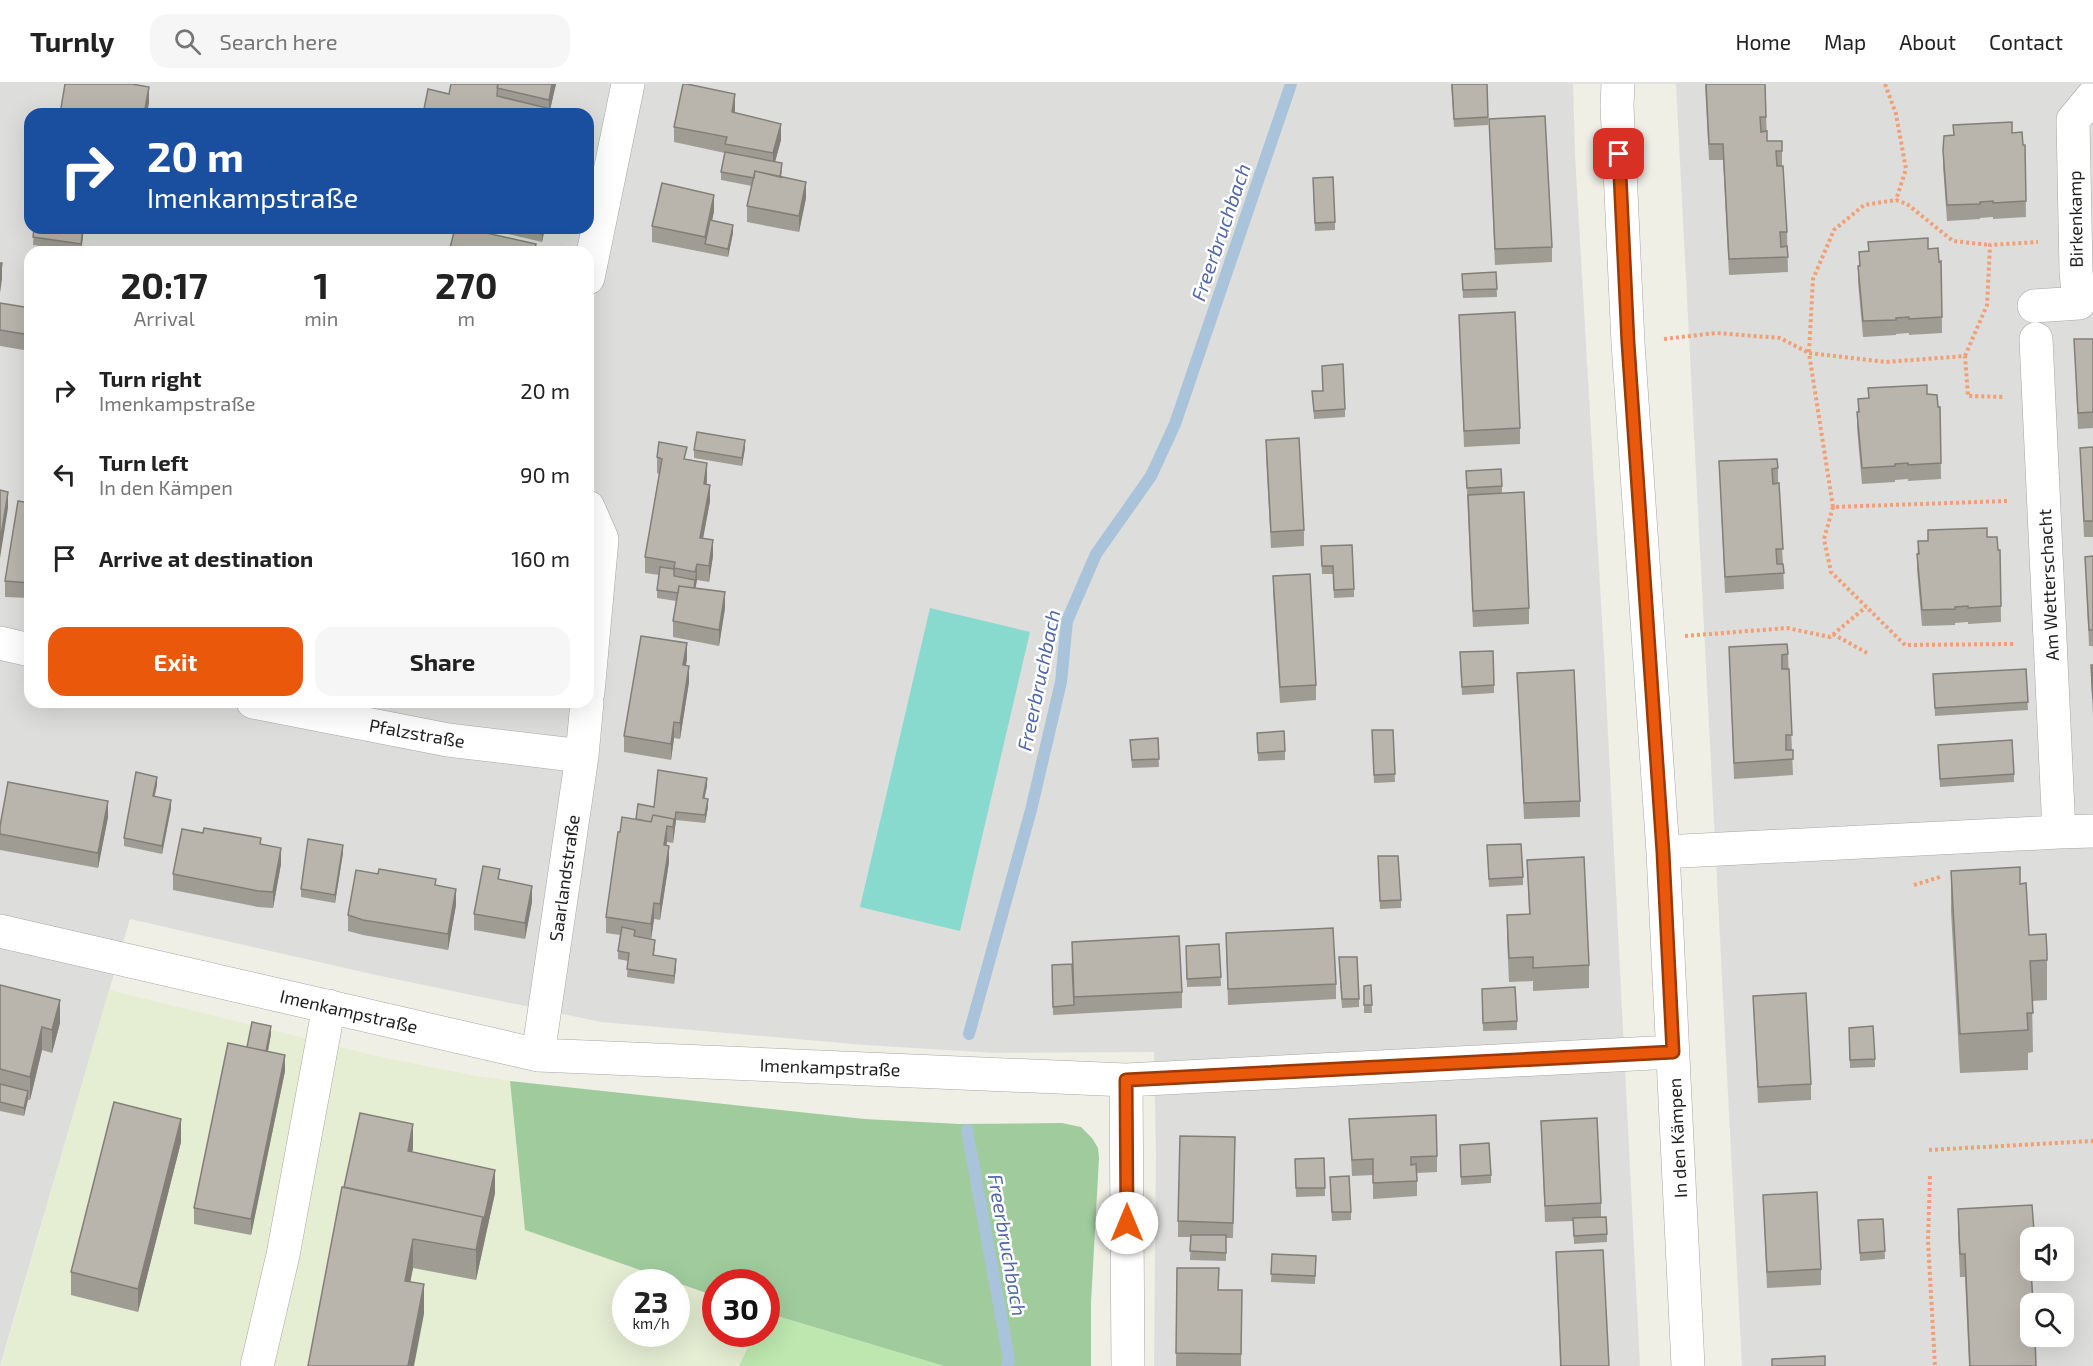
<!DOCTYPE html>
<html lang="en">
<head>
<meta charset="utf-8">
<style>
	:root { --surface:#fff; --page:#f6f6f6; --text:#222; --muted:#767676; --line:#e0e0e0; --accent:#ea580c }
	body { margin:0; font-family:"Exo 2",sans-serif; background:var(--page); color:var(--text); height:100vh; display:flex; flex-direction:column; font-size:22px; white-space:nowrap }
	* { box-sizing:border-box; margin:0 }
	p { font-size:20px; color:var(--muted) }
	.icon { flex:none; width:33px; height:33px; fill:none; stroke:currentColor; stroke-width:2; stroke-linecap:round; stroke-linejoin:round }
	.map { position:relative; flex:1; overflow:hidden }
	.drawer { position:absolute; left:24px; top:162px; width:570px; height:462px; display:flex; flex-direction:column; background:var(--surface); border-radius:18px; box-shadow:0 6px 24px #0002 }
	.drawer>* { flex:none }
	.top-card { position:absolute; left:24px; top:24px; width:570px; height:126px; border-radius:18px; box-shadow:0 6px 24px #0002; background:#1a4fa0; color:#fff; overflow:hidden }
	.fabs { position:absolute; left:2020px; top:1143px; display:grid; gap:12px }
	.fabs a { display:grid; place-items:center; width:54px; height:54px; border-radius:12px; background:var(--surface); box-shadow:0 6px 24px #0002; font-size:30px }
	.speed { position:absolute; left:612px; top:1185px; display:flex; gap:12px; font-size:30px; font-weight:700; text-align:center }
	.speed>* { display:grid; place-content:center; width:78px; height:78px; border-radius:50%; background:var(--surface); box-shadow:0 6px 24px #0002; line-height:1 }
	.speed small { font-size:15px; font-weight:400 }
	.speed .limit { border:9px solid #d22; background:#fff; color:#111 }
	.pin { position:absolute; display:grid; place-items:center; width:51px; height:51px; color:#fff; margin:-26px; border-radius:12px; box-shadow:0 3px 9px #0006 }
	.me { position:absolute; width:66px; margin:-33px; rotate:0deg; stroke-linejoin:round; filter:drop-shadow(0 0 4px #0008) }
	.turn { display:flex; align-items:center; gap:21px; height:126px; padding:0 24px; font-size:27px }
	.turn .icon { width:78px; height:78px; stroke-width:2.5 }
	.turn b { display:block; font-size:42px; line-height:51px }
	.eta { display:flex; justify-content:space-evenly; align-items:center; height:102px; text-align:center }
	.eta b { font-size:36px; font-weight:700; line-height:42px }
	.cta { display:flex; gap:12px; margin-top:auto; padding:12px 24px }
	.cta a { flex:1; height:69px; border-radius:18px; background:var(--accent); color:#fff; font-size:24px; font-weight:700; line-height:69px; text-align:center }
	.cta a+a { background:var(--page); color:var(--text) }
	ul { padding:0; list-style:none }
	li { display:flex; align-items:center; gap:18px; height:84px; padding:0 24px }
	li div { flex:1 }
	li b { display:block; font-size:22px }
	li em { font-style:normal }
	header { display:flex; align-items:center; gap:36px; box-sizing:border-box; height:84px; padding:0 30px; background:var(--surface); border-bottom:2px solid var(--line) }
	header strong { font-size:28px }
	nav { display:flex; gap:33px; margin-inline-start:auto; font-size:21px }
	.search { width:420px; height:54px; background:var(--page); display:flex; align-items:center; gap:15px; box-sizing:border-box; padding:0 21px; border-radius:18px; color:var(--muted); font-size:22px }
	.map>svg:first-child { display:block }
</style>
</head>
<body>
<header>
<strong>Turnly</strong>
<div class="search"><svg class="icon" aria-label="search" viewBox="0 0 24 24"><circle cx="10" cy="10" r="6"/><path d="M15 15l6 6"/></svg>Search here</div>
<nav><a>Home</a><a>Map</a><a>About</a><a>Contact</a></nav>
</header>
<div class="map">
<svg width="2093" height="1282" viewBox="0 0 2093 1282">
	<rect width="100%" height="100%" fill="#efefe6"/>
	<!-- residential -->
	<path fill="#dddddc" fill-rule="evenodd" d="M0 0H1573L1575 71 1604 570 1640 1282H1154L1156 1071 1154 968 996 969 865 961 601 938 376 891 130 835 0 1282ZM30 30H588V144H30ZM30 168H588V618H30Z
		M1676 0H2093V1282H1742ZM2031 1154H2064V1186H2031ZM2031 1220H2064V1252H2031Z"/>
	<!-- farmland -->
	<path fill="#e5edd3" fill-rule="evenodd" d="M109 906 380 973 476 992 510 997 525 1146 715 1212 716 1250H754L739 1282H1ZM626 1198H676V1250H626Z"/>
	<!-- grass -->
	<path fill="#bde7af" d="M767 1229 944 1282H739L754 1250H766Z"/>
	<!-- forest -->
	<path fill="#a0cc9d" d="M510 997 865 1035 959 1040 1062 1039 1081 1043 1092 1054 1098 1064 1099 1074 1091 1219V1282H944L767 1229 766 1198H716L715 1212 525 1146Z"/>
	<!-- pitch -->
	<path fill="#89dace" d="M930 524 1030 548 960 847 860 823Z"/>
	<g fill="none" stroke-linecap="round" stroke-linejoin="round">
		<!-- stream -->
		<path stroke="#a9c3db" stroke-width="12" d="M969 950 1031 726 1061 598 1067 537 1096 470 1151 392 1175 340 1291 0
			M967 1046 1009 1275 1007 1282"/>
		<!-- minor casing -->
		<g stroke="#a6a6a6" stroke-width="34">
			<path id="minor" d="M1618 0 1617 22 1628 259 1663 768 1688 1282
				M588 194 628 0
				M2034 222 2079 219 2076 187 2073 36 2093 12
				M588 423 602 455 588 608
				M0 559 30 566
				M253 618 448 656 582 672
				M2059 748 2093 747
				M1663 768 2059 748 2036 255
				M0 847 538 971 1126 996 1673 968
				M538 971 582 672 587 618
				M1126 996 1128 1282
				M257 1282 283 1171 329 922"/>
		</g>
		<!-- path -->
		<path stroke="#f29f74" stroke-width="4" stroke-dasharray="3 3" stroke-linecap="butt" d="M1885 0 1896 30 1906 85 1896 116
			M1664 255 1716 249 1780 254 1809 269 1813 195 1834 146 1864 121 1896 116 1907 120 1953 157 1990 161
			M1965 272 1987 221 1990 161 2038 158
			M2007 417 1833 423 1824 455 1831 488 1905 561 2014 560
			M1833 423 1809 269 1886 278 1965 272 1968 312 2004 313
			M1833 550 1867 569
			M1685 552 1787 544 1830 553 1866 523
			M1914 801 1940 793
			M1929 1066 2093 1057
			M1930 1092 1928 1157 1935 1282"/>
		<!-- minor -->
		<use href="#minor" stroke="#fff" stroke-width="33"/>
	</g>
	<!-- wall -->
	<path fill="#9f9c94" d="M451 0H556L549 30H423L449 10Z
		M1451 0 1488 33V41L1454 43Z
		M1705 0H1765L1767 57H1782V82L1787 148 1788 188 1729 191 1723 76H1709Z
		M735 26V28L781 56 775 78 782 87 781 93 806 114 799 148 747 138V122L752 102 721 96V88L725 69 674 58V43Z
		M1489 35 1552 163V178L1495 181Z
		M1953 41 2012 49 2023 61H2025L2026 133 1993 135V133L1980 134V135L1947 137 1943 82V66L1953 52Z
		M1313 103 1335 138V146L1315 147Z
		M714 127 712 136 733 149 728 173 652 158V142Z
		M34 144H84L81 168 33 161Z
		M491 144H545L542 158 491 146Z
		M1868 158 1928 165 1939 178 1941 177 1942 249 1909 251V249L1896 250V251L1863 253 1858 198V182H1859V168H1868Z
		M1496 188 1497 213 1463 214 1462 190Z
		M0 219 30 224V267L0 262Z
		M1459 231 1520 344V360L1464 363Z
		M2074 255H2093V344L2078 345Z
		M1868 304 1927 310 1938 323H1940L1941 395 1908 397V395L1895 396V398L1862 400 1857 344V328H1858V315L1868 314Z
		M1312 307H1323L1345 325V333L1314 335Z
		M1266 356 1304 446V462L1271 464 1266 372Z
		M2093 363V453H2084L2080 364Z
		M745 364 742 382 694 374V366Z
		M657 373 687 376 707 395V400L710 417 703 455 713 472 709 498 697 496 695 504 725 524 719 562 673 553V537L676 517 657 514V506L659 491 645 489V473L659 390 657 389Z
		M1719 377 1778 384V399L1783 480 1784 505 1725 509Z
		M1466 387 1502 402V409L1529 524V540L1473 543Z
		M30 419V514L5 513V497Z
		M1987 453 1998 466H2000L2001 538 1968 540V538L1955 539V541L1922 542 1917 486 1918 457Z
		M1321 462 1354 505V513L1334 514 1333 490H1322Z
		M2093 472V562H2089L2085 473Z
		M1273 492 1316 601V616L1280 619 1273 508Z
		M1729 563 1788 570 1793 691 1734 695Z
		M687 575 686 581 689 598 680 655 674 654 671 676 624 668V652Z
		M1460 576 1494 601V609L1462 611Z
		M2091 581H2093V631L2091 597Z
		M2026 585 2028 626 1935 632 1933 590Z
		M1517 589 1580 717V733L1524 735Z
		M490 618H517V622Z
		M1372 646H1393L1395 698 1374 699Z
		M1257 649 1285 667V676L1258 677Z
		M1158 654 1159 683 1132 684 1130 656Z
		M1938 661 2014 690V698L1940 703Z
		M157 701 154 713 171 724 162 770 124 762V754Z
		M707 702 704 714 708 723 705 739 676 736 673 759 667 758 666 762 669 778 660 836 654 835 651 855 655 864 654 871 676 883 674 900 627 893 628 877 618 875V867L620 851 606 849V833L620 748 654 723Z
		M108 733 98 784 0 766V742Z
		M261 760 281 780 273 824 258 823 173 806V790Z
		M1487 761 1523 793V801L1489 803Z
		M343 769 335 819 301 813V805Z
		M1527 776 1589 881V904L1533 907V897L1509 898 1507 854V831L1529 830Z
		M1378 780 1401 816V824L1380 825Z
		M1951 787 2020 800 2029 851 2047 868V916L2032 917 2033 968 2028 969V986L1960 989 1951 827Z
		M436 802 456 821 448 866 363 851 348 847V831Z
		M532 818 525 855 474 846V830Z
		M1226 849 1336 900V915L1228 921Z
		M1072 858 1182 908V924L1053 931 1052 889 1072 880Z
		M1219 860 1221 902 1187 903 1186 870Z
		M1339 882 1359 915V923L1342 924Z
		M0 901 60 939 52 969 42 966 30 1016H28L24 1032 0 1027Z
		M1371 901 1372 929H1364V902Z
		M1753 912 1811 1000V1016L1758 1019Z
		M1482 913 1517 937V946L1483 947Z
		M1849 944 1875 975V983L1850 984Z
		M271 950 268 967 285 987 251 1151 194 1140V1124L247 963Z
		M1349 1035 1437 1072V1088L1417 1089V1112L1373 1115V1091L1352 1092Z
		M1541 1037 1601 1119V1133L1607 1150V1158L1574 1160 1573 1137 1545 1138Z
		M1235 1053 1233 1154H1226V1177L1190 1176 1191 1153H1178V1137Z
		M181 1058 138 1228 71 1211V1188Z
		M1460 1061 1491 1091V1099L1461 1101Z
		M413 1064 412 1068 495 1109 476 1196 413 1184 410 1198 424 1230 344 1103Z
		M1324 1074 1325 1112 1296 1113 1295 1075Z
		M1330 1101 1351 1128V1136L1332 1137Z
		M1763 1111 1821 1185V1201L1767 1204Z
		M1958 1125 2034 1154H2031L2030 1170 2036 1282H1969L1965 1193H1960L1958 1148Z
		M1883 1135 1885 1175 1860 1177 1858 1136Z
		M1556 1168 1609 1282H1560Z
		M1272 1170 1316 1172 1315 1200 1271 1198Z
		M1177 1184 1218 1206H1242L1241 1282H1176Z"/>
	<!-- shaded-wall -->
	<path fill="#827f78" d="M552 0H556L549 30V16Z
		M149 3V19L147 30H144Z
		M735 10V26L732 43V28Z
		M781 40V56L773 85V69Z
		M806 98V114L799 148V132Z
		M714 111V127L707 161 705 160V169V153Z
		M733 141V149L728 173V165Z
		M83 144H84L81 168V160Z
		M543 144H545L542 158V150Z
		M2 179V195L0 209V193Z
		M745 356V364L742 382V374Z
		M707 379V395L704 416V400Z
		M710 401V417L700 470V454Z
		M8 408V424L0 474V458Z
		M713 456V472L709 498V482Z
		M697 480V496L693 519V511Z
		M725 508V524L719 562V546Z
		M687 559V575L683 597V581Z
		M689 582V598L680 655V639Z
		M674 638V654L671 676V660Z
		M157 693V701L153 720V712Z
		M707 694V702L703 722V714Z
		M708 715V723L705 739V731Z
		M171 716V724L162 770V762Z
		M108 717V733L98 784V769Z
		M676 728V736L673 759V743Z
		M667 742V758L664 777V761Z
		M343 761V769L335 819V811Z
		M669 762V778L660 836V820Z
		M281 764V780L273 824V808Z
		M532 802V818L525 855V839Z
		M456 805V821L448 866V850Z
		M654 819V835L651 856V840Z
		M676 875V883L674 900V892Z
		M60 916V939L52 969V946Z
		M271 942V950L265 983V974Z
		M42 943V966L30 1016V993Z
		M285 971V987L251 1151V1135Z
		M28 1007V1015L24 1032V1024Z
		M181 1035V1058L138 1228V1205Z
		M413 1040V1064L408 1090V1067Z
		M495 1086V1109L476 1196V1166Z
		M2034 1147V1154H2031V1170L2029 1171V1148Z
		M413 1155V1184L405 1226V1197Z
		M424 1200V1230L414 1282H408Z"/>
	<!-- building -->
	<path fill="#b9b5ac" stroke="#827f78" stroke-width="1.5" d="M65 0H132L149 3 144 30H60Z
		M451 0H498L497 12 547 24 546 30H423L428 5 449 10Z
		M498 0H552L549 16 497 4Z
		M683 0H687L735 10 732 28 781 40 773 69 725 60 727 53 674 43Z
		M1452 0H1487L1488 33 1454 35Z
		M1706 0H1765L1766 33H1760L1761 48 1767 47V57H1782V67H1776L1777 82H1783L1787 148H1780L1781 163 1787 162 1788 173 1729 175 1723 60H1709Z
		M1545 32 1552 163 1495 165 1489 35Z
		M2012 38V49L2022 48 2023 61H2025L2026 117 1993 119V117L1980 118V120L1947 121 1943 66 1944 52 1954 51 1953 41Z
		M725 68 782 79 780 93 755 87 754 94 721 88Z
		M755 87 806 98 799 132 747 122Z
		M1333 93 1335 138 1315 139 1313 94Z
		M662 99 714 111 705 153 652 142Z
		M710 136 733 141 728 165 705 160Z
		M34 144H83L81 160 33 153Z
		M455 144H464L536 160 534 168H449Z
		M518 144H543L542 150Z
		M1928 154V165L1938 164 1939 178 1941 177 1942 233 1909 235V233L1896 234V236L1863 237 1858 182H1860L1859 168 1869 167 1868 158Z
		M0 179H2L0 193Z
		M1496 188 1497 205 1463 206 1462 190Z
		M0 219 30 224V251L0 246Z
		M1515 228 1520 344 1464 347 1459 231Z
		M2074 255H2093V328L2078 329Z
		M1343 280 1345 325 1314 327 1312 307H1323L1322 282Z
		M1927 301V310L1937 311 1938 323H1940L1941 379 1908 381V379L1895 380V382L1862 384 1857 328H1859L1858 315 1869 314 1868 304Z
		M697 348 745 356 742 374 694 366Z
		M1299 354 1304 446 1271 448 1266 356Z
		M659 358 687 363 684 375 707 379 704 400 710 401 700 454 713 456 709 482 697 480 695 488 674 484 675 478 645 473 662 375 657 373Z
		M2093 363V437H2084L2080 364Z
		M1777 375 1778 384 1772 385 1773 400 1779 399 1783 465H1776L1777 480H1783L1784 489 1725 493 1719 377Z
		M1501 385 1502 402 1467 404 1466 387Z
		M0 406 8 408 0 458Z
		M1524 408 1529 524 1473 527 1468 411Z
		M18 417 30 419V499L5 497Z
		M1987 444V453H1997L1998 466H2000L2001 522 1968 524V522L1955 523V525L1922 526 1917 470H1919L1918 457H1928V446Z
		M1352 461 1354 505 1334 506 1333 482H1322L1321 462Z
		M2093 472V546H2089L2085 473Z
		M660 483 674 485V492L695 496 694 504 679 502 678 509 657 506Z
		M1310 490 1316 601 1280 603 1273 492Z
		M679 502 725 508 719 546 673 537Z
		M641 552 687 559 683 581 689 582 680 639 674 638 671 660 624 652Z
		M1787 560 1788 570 1782 571V585H1789L1792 651H1786V666H1793V675L1734 679 1729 563Z
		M1493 567 1494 601 1462 603 1460 568Z
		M2091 581H2093V615Z
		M2026 585 2028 618 1935 624 1933 590Z
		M1574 586 1580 717 1524 719 1517 589Z
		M1372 646H1393L1395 690 1374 691Z
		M1284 647 1285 667 1258 669 1257 649Z
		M1158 654 1159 675 1132 676 1130 656Z
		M2012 656 2014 690 1940 695 1938 661Z
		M658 686 707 694 703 714 708 715 705 731 676 728 674 742V735L653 731 651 738 636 735 638 720 654 723Z
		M136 688 157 693 153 712 171 716 162 762 124 754Z
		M8 698 108 717 98 769 0 750V742Z
		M653 731 674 735 673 743 667 742 664 761 669 762 660 820 654 819 651 840 606 833 618 748H620L622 733 651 738Z
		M204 744 261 754 260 760 281 764 273 808 258 807 173 790 182 745 203 749Z
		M308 755 343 761 335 811 301 805Z
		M1521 760 1523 793 1489 795 1487 761Z
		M1378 772H1398L1401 816 1380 817Z
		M1584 773 1589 881 1533 884V873L1509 874 1507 831 1530 830 1527 776Z
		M483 782 500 785 498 795 532 802 525 839 474 830Z
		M2020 783V800L2026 799 2029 851 2046 850 2047 868V876L2030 877 2033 929H2027L2028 946 1960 950 1951 787Z
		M379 785 436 795 435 801 456 805 448 850 363 836 348 831 356 786 378 790Z
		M622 843 635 846 634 852 655 856 653 871 676 875 674 892 627 885 629 869 618 867Z
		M1333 844 1336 900 1228 905 1226 849Z
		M1179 852 1182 908 1074 913 1072 858Z
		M1219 860 1221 893 1187 895 1186 862Z
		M1339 873H1357L1359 915H1342Z
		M1072 880 1074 921 1053 923 1052 881Z
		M0 901 60 916 52 946 42 943 30 993 0 985Z
		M1371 901 1372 921H1364V902Z
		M1515 903 1517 937 1483 939 1482 905Z
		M1806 909 1811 1000 1758 1003 1753 912Z
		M252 938 271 942 266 967 247 963Z
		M1873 942 1875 975 1850 976 1849 944Z
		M228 959 285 971 251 1135 194 1124Z
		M0 1000 28 1007 24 1024 0 1018Z
		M114 1018 181 1035 138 1205 71 1188Z
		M360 1029 413 1040 408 1067 495 1086 483 1140V1133L344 1103Z
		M1436 1031 1437 1072 1411 1073V1081L1416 1080 1417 1097 1373 1099V1075L1352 1076 1349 1035Z
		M1597 1034 1601 1119 1545 1122 1541 1037Z
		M1180 1052 1235 1053 1233 1139 1178 1137Z
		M1489 1059 1491 1091 1461 1093 1460 1061Z
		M1324 1074 1325 1104H1296L1295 1075Z
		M1349 1092 1351 1128H1332L1330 1093Z
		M342 1103 483 1133 476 1166 413 1155 405 1197 424 1200 408 1282H308Z
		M1817 1108 1821 1185 1767 1188 1763 1111Z
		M2032 1121 2034 1147 2029 1148 2033 1220H2031V1252H2035L2036 1282H1970L1965 1170H1960L1958 1125Z
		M1606 1133 1607 1150 1574 1152 1573 1134Z
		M1883 1135 1885 1167 1860 1169 1858 1136Z
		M1191 1151H1226V1169L1190 1167Z
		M1603 1166 1609 1282H1561L1556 1168Z
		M1272 1170 1316 1172 1315 1192 1271 1190Z
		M1177 1184H1219L1218 1206H1242L1241 1270 1176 1269Z
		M1825 1272V1282H1772V1275Z"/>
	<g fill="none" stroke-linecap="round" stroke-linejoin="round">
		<!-- route casing -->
		<g stroke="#983908" stroke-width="15">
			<path id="route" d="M1127 1139 1126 996 1673 968 1663 768 1628 259 1619 70"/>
		</g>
		<!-- route -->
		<use href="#route" stroke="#ea580c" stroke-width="10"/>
	</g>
	<g text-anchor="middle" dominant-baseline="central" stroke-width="5" stroke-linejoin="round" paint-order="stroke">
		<!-- street labels -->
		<g font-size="18" fill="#1f1f1f" stroke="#fff">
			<text transform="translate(2075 135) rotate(-91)">Birkenkamp</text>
			<text transform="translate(2048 501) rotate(-93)">Am Wetterschacht</text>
			<text transform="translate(417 649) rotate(10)">Pfalzstraße</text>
			<text transform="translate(564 794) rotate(-82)">Saarlandstraße</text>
			<text transform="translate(349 927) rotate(13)">Imenkampstraße</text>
			<text transform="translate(830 983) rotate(2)">Imenkampstraße</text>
			<text transform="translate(1677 1054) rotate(-93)">In den Kämpen</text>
		</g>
		<!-- water labels -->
		<g font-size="20" font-style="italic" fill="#5068aa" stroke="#fff">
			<text transform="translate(1220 148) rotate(-71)">Freerbruchbach</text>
			<text transform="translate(1038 596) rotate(-78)">Freerbruchbach</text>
			<text transform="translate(1008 1161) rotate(80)">Freerbruchbach</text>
		</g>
	</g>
</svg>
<div class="fabs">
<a><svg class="icon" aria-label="sound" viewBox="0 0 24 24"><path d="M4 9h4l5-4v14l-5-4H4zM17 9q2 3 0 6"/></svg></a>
<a><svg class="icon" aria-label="search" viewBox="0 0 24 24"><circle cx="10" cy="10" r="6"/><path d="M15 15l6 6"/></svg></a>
</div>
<div class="speed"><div>23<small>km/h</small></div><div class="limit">30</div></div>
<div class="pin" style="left:1619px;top:70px;background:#d93025"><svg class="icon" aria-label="arrive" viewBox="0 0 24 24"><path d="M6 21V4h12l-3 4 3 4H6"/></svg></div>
<svg class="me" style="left:1127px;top:1139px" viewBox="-20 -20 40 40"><circle r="19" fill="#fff"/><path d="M0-13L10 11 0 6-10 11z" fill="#ea580c"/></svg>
<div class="top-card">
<div class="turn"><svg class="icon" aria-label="right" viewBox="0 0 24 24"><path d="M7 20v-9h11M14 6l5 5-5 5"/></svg><div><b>20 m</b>Imenkampstraße</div></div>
</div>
<section class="drawer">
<div class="eta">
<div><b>20:17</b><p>Arrival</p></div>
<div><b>1</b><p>min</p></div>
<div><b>270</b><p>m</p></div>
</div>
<ul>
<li><svg class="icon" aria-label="right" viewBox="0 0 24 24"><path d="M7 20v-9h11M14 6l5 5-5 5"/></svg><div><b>Turn right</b><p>Imenkampstraße</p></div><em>20 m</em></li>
<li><svg class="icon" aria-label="left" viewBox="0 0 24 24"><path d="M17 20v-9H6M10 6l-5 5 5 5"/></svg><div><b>Turn left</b><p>In den Kämpen</p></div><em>90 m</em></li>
<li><svg class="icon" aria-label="arrive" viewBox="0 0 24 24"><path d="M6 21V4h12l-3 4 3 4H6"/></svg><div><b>Arrive at destination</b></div><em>160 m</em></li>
</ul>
<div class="cta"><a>Exit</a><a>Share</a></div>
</section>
</div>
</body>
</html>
